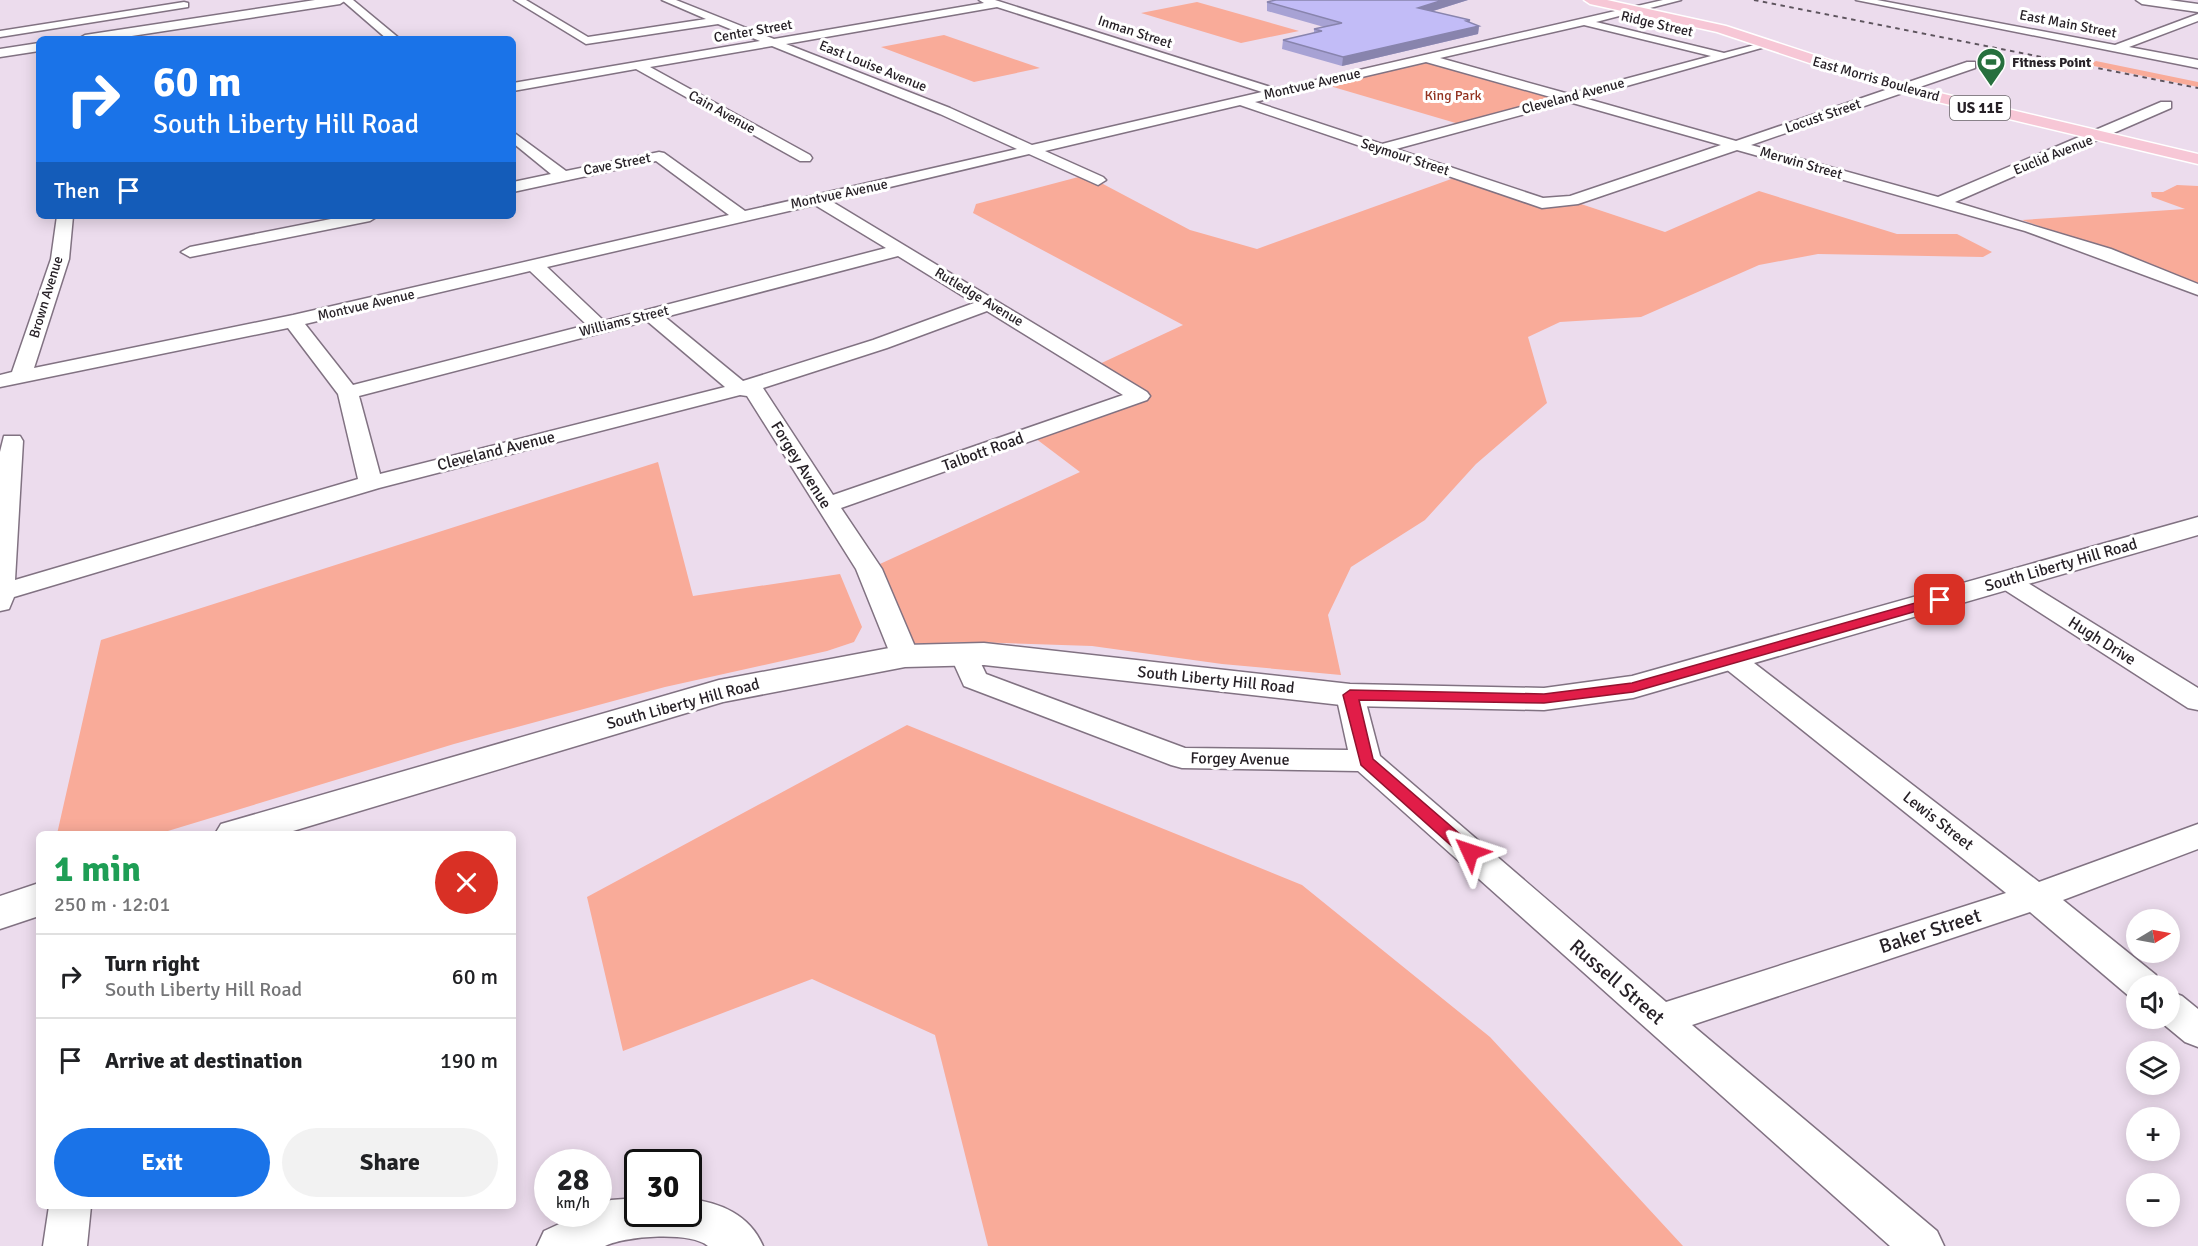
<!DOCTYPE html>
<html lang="en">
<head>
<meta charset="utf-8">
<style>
	:root { --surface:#fff; --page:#f2f2f2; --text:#202124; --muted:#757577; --line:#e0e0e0; --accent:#1a73e8 }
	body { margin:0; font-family:Signika,sans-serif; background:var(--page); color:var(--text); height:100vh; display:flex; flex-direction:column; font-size:22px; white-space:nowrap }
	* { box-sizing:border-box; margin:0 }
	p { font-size:20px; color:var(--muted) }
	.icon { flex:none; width:33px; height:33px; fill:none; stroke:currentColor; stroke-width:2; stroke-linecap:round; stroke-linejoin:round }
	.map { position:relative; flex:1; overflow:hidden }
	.drawer { position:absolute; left:36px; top:831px; width:480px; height:378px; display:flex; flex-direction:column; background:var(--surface); border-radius:9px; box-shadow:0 3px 15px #0003 }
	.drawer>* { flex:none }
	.top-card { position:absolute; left:36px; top:36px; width:480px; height:183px; border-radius:9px; box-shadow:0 3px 15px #0003; background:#1a73e8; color:#fff; overflow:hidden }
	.needle { width:39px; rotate:80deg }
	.fabs { position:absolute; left:2126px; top:909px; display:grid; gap:12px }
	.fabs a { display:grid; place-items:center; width:54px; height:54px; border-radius:50%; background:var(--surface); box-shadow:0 3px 15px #0003; font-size:30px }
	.speed { position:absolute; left:534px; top:1149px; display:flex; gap:12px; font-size:30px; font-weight:700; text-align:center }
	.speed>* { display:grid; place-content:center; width:78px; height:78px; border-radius:50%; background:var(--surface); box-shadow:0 3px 15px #0003; line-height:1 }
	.speed small { font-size:15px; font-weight:400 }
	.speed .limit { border:3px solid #111; border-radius:9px; background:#fff; color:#111 }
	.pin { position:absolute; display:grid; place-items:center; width:51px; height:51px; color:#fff; margin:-26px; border-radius:12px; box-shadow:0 3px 9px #0006 }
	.me { position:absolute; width:66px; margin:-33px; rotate:312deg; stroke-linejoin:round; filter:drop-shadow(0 0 4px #0008) }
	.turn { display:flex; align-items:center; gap:21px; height:126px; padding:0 18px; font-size:27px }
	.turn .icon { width:78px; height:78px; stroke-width:2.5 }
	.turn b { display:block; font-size:42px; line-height:51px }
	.then { display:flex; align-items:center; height:57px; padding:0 18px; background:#0003; gap:12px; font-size:22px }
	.round { display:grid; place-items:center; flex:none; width:63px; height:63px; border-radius:32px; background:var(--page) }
	.headline { display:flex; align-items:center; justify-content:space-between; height:102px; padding:0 18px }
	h1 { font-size:36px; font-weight:700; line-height:45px; color:#1e9e55 }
	.primary-button { display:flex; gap:12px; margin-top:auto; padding:12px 18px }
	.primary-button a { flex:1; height:69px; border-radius:36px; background:var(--accent); color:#fff; font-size:24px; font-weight:700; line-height:69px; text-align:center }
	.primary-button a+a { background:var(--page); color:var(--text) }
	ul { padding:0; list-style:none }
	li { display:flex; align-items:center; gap:18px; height:84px; padding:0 18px; border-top:2px solid var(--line) }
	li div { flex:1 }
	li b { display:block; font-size:22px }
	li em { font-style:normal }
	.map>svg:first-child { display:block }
</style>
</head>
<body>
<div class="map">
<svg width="2198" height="1246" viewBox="0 0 2198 1246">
	<rect width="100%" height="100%" fill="#ecdced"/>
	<!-- green -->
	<path fill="#f9ab99" d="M1197 2 1299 31 1241 43 1141 13Z
		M944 35 1040 68 974 82 881 47Z
		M1425 60 1558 97 1459 124 1323 84Z
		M2096 61 2198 82V87L2089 65Z
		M1086 175 1190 230 1257 249 1454 178 1542 203 1572 201 1665 232 1759 191 1897 234H1957L1992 252 1983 257 1818 254 1759 265 1641 317 1560 322 1528 337 1547 403 1476 464 1425 520 1351 567 1328 615 1341 675 1222 664 1092 646 973 642 900 644 869 569 1080 472 1031 435 1139 396 1093 367 1183 325 973 213 976 204Z
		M2177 185 2198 186V287L2115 253 2022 220 2185 209 2152 197 2151 192H2163Z
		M658 462 693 596 840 574 862 627 854 642 827 651 665 687 454 744 158 834H57L101 640Z
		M907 725 1302 885 1490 1037 1683 1246H988L935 1035 812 979 623 1051 587 897Z"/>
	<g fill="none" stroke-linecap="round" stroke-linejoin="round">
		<!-- minor casing -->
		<g stroke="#817282" stroke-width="3">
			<path id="minor" d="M342 0H353L400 39H387Z
				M514 0H526L588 37 706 19 662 0H676L774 39 984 3 979 0H995L1277 89 1663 0H1681L1596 22 1724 53 1766 42 1772 45 1584 98 1736 141 1967 62H1975V68L1751 145 1938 197 2161 102H2171V108L1955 202 2111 249 2198 284V295L2025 231 1737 150 1578 204 1542 208 1240 105 1045 151 1103 177 1106 180 1098 185 1029 154 831 201 1147 392 1150 396 1147 400 841 508 882 569 919 656 915 662 905 665 895 662 891 656 856 569 747 396 740 395 379 488 14 597 9 609 0 611V452L4 436H20L23 441 15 580 358 479 338 394 288 328 0 387V375L12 372 51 259 57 216H73L69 259 34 368 293 315 729 215 656 161 513 192V182L551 174 513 143V132L566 171 659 152 664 153 745 211 1017 149 940 114 772 46 650 67 810 155 812 158 810 161H800L636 69 513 91V83L760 41 718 24 586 44ZM997 7 1262 92 1032 145 950 108 786 44ZM1584 25 1711 56 1569 94 1440 58ZM1426 62 1554 98 1382 144 1255 102ZM1569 102 1721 145 1570 196 1543 198 1396 149ZM815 205 886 248 604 321 547 267ZM898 256 974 303 873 340 743 381 665 317ZM530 271 587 325 353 385 305 324ZM987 311 1123 395 833 495 763 388 887 348ZM647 321 725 387 380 474 359 396Z
				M1856 0H1877L2115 45 2198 14V21L2129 47 2198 60V68Z
				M184 2 188 3V7L0 37V31Z
				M346 216H378L370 221 190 257 181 252 190 247Z
				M2006 572 2015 575 2198 688V710L2188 708 1997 585 1993 580 1997 575Z
				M964 646 974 649 986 674 1185 748 1348 750 1336 695 1340 688 1350 686 1360 688 1364 695 1380 756 1666 1002 2006 893 1721 665 1717 659 1721 653 1731 650 1741 653 2039 882 2198 824V849L2063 900 2156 975 2161 986H2136V999L2130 997 2030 912 1692 1025 1937 1231 1944 1246H1890L1358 771 1182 768 1171 765 964 686 950 655 954 649Z
				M2169 991 2182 996 2198 1009V1047L2185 1042 2156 1018H2169Z
				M638 1198V1214H688V1199C720 1202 750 1215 763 1246H708C690 1231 625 1236 605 1246H537L544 1231 581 1214H598V1205L611 1200Z
				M49 1206H91L87 1246H43Z"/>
		</g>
		<!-- tertiary casing -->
		<g stroke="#817282" stroke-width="3">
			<path id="tertiary" d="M2198 517V535L1633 698 1544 710 1350 706 984 665 905 667 723 702 283 834H215L221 824 719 680 905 645 984 643 1350 684 1544 688 1632 676Z
				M39 883V916L0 929V896Z"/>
		</g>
		<!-- secondary casing -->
		<g stroke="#817282" stroke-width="3">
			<path id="secondary" d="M315 0H346L340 4 112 39H78L85 35Z
				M2136 0H2169L2198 4V12L2142 4Z
				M39 43V51L0 57V49Z"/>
		</g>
		<!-- primary casing -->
		<g stroke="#fff" stroke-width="3">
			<path id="primary" d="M1584 0H1607L1726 26 1906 85 2198 154V164L1896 92 1717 32 1590 4Z"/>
		</g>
		<!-- minor -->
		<use href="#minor" fill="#fff" fill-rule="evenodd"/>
		<!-- tertiary -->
		<use href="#tertiary" fill="#fff" fill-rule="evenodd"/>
		<!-- secondary -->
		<use href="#secondary" fill="#fff" fill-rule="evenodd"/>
		<!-- primary -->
		<use href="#primary" fill="#f7c7d6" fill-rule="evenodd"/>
		<!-- rail -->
		<path stroke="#5d545d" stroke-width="2" stroke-dasharray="4.5 4.5" stroke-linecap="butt" d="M1754 0 2198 88"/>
	</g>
	<!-- wall -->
	<path fill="#a7a2d4" d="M1468 0 1433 11 1479 26 1478 34 1342 66 1282 49 1283 40 1314 33V29L1324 27 1267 11V2Z"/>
	<!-- shaded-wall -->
	<path fill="#8884ad" d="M1443 0H1468L1417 16 1418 8Z
		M1470 20 1468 28 1479 26 1478 34 1342 66 1343 57Z"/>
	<!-- building -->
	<path fill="#c2bcf7" stroke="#8884ad" stroke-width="1.5" d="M1276 0H1443L1418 8 1470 20 1466 21 1479 26 1343 57 1283 40 1322 31 1314 29 1342 23 1267 2Z"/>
	<!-- route -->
	<path fill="#e11d48" stroke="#92132f" stroke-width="1.5" d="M1940 596 1945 597V603L1633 692 1544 703 1359 700 1373 759 1476 848 1478 852 1470 859 1464 857 1361 765 1343 695 1350 690 1544 694 1632 683Z"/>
	<!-- icons -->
	<defs>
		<g id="stadium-pin" transform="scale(1.5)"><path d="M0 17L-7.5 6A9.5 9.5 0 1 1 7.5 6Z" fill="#27703e" stroke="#fff"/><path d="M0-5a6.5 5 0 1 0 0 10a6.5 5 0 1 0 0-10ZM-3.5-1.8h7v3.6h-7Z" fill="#fff"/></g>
	</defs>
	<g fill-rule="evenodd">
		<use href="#stadium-pin" x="1991" y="62"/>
	</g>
	<g text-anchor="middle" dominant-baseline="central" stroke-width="6" stroke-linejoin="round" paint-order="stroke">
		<!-- far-street labels -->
		<g font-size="14" fill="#272127" stroke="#fff">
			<text transform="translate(1657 24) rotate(13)">Ridge Street</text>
			<text transform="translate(2068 24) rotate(11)">East Main Street</text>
			<text transform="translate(753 31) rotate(-10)">Center Street</text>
			<text transform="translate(1135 32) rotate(18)">Inman Street</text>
			<text transform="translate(873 66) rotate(22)">East Louise Avenue</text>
			<text transform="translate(1876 79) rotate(16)">East Morris Boulevard</text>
			<text transform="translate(1312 84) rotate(-13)">Montvue Avenue</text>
			<text transform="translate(1573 96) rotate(-15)">Cleveland Avenue</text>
			<text transform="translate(722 112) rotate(29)">Cain Avenue</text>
			<text transform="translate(1823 116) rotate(-19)">Locust Street</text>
			<text transform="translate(2053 155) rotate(-22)">Euclid Avenue</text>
			<text transform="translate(1405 157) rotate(18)">Seymour Street</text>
			<text transform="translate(1801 163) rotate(16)">Merwin Street</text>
			<text transform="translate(617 164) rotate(-11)">Cave Street</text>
			<text transform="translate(839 194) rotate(-12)">Montvue Avenue</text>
			<text transform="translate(46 297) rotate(-73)">Brown Avenue</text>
			<text transform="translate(979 297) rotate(31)">Rutledge Avenue</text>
			<text transform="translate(366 305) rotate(-13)">Montvue Avenue</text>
			<text transform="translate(624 321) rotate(-14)">Williams Street</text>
		</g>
		<!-- far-poi labels -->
		<g font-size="14" font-weight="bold" fill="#272127" stroke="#fff" text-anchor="start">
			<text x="2012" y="62">Fitness Point</text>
		</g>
		<!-- far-park labels -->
		<g font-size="14" fill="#933421" stroke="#fff">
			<text x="1453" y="95">King Park</text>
		</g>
		<!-- shield labels -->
		<rect fill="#fff" stroke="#686468" stroke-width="1.5" x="1950" y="96" width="60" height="24" rx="4.5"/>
		<g font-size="15" font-weight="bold" fill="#272127">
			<text x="1980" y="108">US 11E</text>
		</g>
		<!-- street labels -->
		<g font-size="16" fill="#272127" stroke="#fff">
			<text transform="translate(496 451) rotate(-14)">Cleveland Avenue</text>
			<text transform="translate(983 452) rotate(-20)">Talbott Road</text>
			<text transform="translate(801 465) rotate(58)">Forgey Avenue</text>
			<text transform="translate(2061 565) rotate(-16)">South Liberty Hill Road</text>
			<text transform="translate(2102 641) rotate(32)">Hugh Drive</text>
			<text transform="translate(1216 680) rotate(6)">South Liberty Hill Road</text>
			<text transform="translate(683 704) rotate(-15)">South Liberty Hill Road</text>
			<text transform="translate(1240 759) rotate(1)">Forgey Avenue</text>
			<text transform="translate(1938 821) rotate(38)">Lewis Street</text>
		</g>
		<!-- near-street labels -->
		<g font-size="20" fill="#272127" stroke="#fff">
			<text transform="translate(1930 931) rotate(-18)">Baker Street</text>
			<text transform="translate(1617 982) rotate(41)">Russell Street</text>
		</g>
	</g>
</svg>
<div class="fabs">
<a><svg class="needle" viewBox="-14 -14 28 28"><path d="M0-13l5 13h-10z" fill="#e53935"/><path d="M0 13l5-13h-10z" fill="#757577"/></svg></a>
<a><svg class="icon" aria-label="sound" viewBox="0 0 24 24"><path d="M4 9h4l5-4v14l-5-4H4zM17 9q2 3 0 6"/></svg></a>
<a><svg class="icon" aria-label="layers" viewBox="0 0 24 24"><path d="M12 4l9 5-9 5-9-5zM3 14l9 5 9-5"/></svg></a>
<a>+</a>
<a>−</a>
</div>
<div class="speed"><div>28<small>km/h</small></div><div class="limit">30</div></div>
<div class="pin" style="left:1940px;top:600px;background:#d93025"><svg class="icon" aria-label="arrive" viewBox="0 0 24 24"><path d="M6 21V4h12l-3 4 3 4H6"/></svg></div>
<svg class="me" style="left:1470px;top:852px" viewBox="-20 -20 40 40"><path d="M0-17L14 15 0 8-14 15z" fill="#e11d48" stroke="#fff" stroke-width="4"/></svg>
<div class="top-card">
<div class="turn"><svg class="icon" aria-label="right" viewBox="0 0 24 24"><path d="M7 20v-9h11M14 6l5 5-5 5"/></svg><div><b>60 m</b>South Liberty Hill Road</div></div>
<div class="then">Then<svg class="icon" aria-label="arrive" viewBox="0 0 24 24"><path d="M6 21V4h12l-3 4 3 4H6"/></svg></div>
</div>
<section class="drawer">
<div class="headline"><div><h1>1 min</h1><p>250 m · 12:01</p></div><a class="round" style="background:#d93025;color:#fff"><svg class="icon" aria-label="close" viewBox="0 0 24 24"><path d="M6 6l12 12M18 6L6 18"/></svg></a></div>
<ul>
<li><svg class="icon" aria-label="right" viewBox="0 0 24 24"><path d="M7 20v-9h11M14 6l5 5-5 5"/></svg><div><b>Turn right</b><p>South Liberty Hill Road</p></div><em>60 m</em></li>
<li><svg class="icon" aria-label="arrive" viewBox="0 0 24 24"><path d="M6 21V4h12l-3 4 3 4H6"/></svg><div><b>Arrive at destination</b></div><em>190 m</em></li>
</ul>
<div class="primary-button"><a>Exit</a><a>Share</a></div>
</section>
</div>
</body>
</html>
